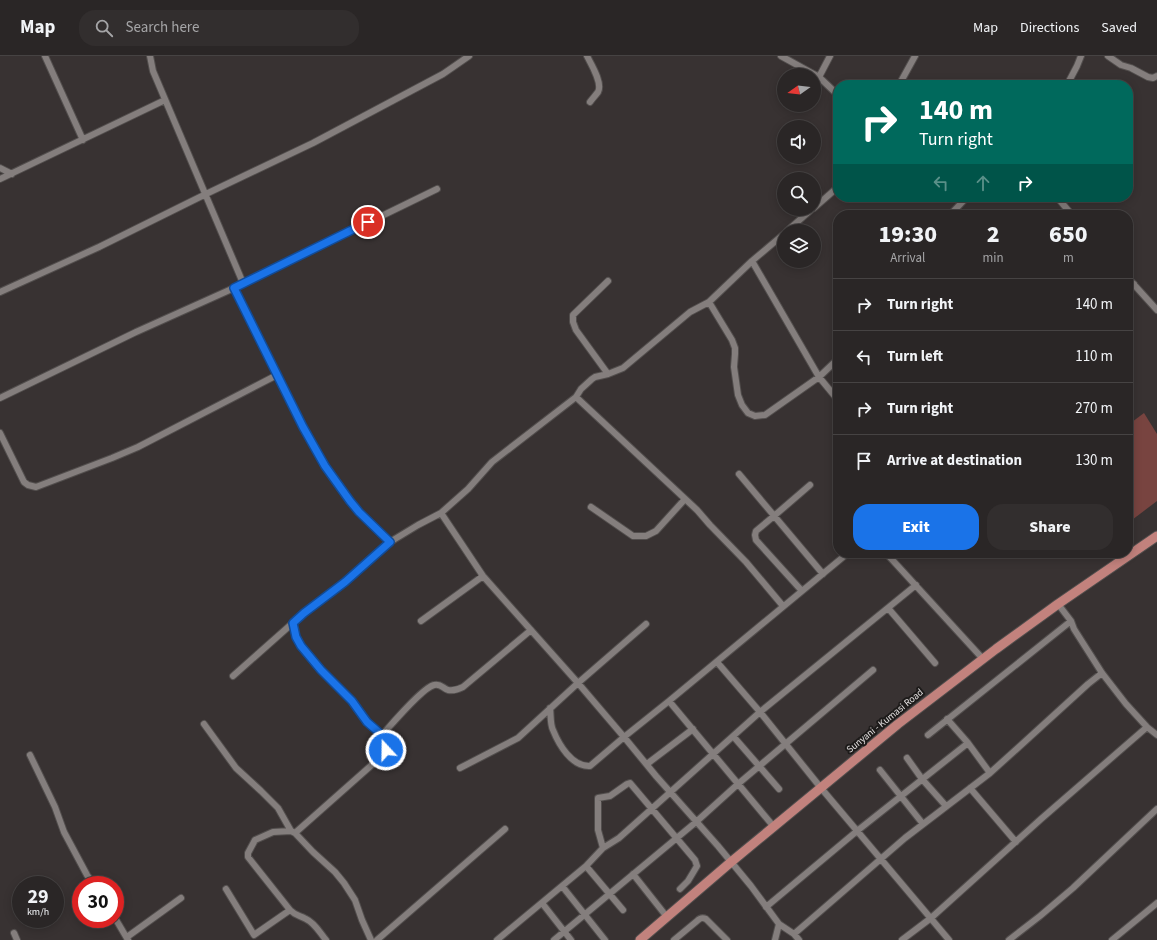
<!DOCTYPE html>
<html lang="en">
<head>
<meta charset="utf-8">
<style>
	:root { --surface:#2a2626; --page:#322e2e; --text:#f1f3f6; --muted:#a5a5a7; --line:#464343; --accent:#1a73e8 }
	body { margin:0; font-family:"Source Sans 3",sans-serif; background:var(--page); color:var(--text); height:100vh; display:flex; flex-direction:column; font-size:15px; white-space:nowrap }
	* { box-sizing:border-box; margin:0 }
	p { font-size:13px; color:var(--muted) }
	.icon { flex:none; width:22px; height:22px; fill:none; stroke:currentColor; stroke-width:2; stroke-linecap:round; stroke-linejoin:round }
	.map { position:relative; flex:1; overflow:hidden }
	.details { position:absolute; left:833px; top:154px; width:300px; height:348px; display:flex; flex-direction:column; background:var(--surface); border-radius:16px; box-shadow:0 2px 10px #0003,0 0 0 1px var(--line) }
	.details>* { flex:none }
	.guide { position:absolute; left:833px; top:24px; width:300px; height:122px; border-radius:16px; box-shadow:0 2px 10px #0003,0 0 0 1px var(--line); background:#00695c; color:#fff; overflow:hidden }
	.needle { width:26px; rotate:256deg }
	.tools { position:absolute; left:777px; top:12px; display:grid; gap:8px }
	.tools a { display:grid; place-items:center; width:44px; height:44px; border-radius:50%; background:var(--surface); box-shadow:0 2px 10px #0003,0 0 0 1px var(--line); font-size:20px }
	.speed { position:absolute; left:12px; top:820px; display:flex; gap:8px; font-size:20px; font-weight:700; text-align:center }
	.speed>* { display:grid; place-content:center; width:52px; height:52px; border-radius:50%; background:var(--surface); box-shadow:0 2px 10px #0003,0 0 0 1px var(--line); line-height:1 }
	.speed small { font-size:10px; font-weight:400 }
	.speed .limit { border:6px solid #d22; background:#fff; color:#111 }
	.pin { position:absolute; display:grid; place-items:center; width:34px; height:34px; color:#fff; margin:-17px; border:2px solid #fff; border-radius:50%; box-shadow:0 1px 4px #0007 }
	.me { position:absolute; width:44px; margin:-22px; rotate:339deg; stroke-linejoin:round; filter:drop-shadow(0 0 3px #0008) }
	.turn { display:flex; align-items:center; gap:14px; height:84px; padding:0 20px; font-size:18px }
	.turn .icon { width:52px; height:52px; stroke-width:2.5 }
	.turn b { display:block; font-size:28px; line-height:34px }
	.lanes { display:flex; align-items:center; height:38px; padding:0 20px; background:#0003; justify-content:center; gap:20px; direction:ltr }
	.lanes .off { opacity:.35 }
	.eta { display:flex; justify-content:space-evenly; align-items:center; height:68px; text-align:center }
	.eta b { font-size:24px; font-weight:800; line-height:28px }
	.button { display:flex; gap:8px; margin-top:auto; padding:8px 20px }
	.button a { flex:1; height:46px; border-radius:16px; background:var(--accent); color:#fff; font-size:16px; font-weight:800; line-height:46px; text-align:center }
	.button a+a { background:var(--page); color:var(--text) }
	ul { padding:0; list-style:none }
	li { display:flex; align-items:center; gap:12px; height:52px; padding:0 20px; border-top:1px solid var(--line) }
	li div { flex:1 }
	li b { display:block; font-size:15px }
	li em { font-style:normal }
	header { display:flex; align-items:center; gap:24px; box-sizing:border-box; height:56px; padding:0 20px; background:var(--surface); border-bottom:1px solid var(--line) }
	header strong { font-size:19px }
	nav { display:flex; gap:22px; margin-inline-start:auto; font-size:14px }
	.search { width:280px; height:36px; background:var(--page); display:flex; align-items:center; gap:10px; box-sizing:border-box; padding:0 14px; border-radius:16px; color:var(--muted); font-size:15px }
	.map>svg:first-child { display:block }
</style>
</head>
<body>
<header>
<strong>Map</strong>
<div class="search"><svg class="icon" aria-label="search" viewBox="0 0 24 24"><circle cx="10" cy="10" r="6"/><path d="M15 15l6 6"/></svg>Search here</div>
<nav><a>Map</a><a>Directions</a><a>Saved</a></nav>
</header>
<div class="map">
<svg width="1157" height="884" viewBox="0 0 1157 884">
	<rect width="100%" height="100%" fill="#383232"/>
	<!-- green -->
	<path fill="#784440" d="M1144 357 1157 378V445L1128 467V369Z"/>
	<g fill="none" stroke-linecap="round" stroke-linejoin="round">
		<!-- street casing -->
		<g stroke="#524e4d" stroke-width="8">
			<path id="street" d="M45 0 83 84
				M150 0 153 15 243 227
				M587 0C591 8 603 27 598 36 596 39 592 43 590 46
				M781 0 819 21 838 39
				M1108 0 1121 9 1131 12 1148 21 1153 22 1157 20
				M819 21 830 0
				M899 29 915 0
				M1067 29 1077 10 1081 0
				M0 112 12 118
				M0 123 165 44
				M1057 141 1072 159
				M814 152 838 131
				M950 159 967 141
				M787 175 812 153
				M752 205 819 321 838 344
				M1128 222 1157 254
				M234 232 303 371 325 410 350 445 359 456 390 486 418 469 441 457 468 433 492 406 576 341 581 333 592 323 595 321 608 318 623 312 690 256 709 246 752 205 784 178
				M1128 235 1134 228
				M0 236 99 191 206 138 313 87 443 18 469 0
				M709 246 732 284 735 292V298L734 311 738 339 742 349 748 357 755 360 765 359 819 321 838 303
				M608 318 576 274 573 266V259L608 225
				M576 341 697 454 710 469 746 506 783 550
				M0 342 136 276 234 232 437 133
				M0 377 24 426 28 429 36 431 112 402 138 391 277 319
				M739 418 823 518
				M591 451 633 480H646L656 475 685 443
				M441 457 483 520 578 627 624 681 656 720 718 790 751 830 779 868 794 878 799 884
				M886 497 983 603
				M802 535 756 484 755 479 756 475 774 460 810 429
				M1058 548 1071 565 1074 573 1102 617 1126 648 1147 671 1157 679
				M888 552 935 607
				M421 565 483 520
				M293 567 296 581 301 590 321 614 352 645 367 666 382 679 385 689 386 695 383 699 295 777
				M717 606 760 656 821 732 949 884
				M233 620 304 557 345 526 390 486
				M669 645 774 771
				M550 652C551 659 550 668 553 674 559 689 572 711 590 710L624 681 669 645 848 497
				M947 663 968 687 990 717
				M204 668 236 712 261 735 278 752 291 775 295 777 313 796 335 816 344 827 355 844 362 864 371 884
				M382 679C391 669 422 632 434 629 441 627 442 632 448 634 453 635 459 633 463 631L531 574
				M928 679 1071 565
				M733 680 779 733
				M30 699 55 751 64 776 87 819 94 829
				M907 702 922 723 946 750
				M647 708 693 673
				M460 712 518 682 578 627 646 568
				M880 714 923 768
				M970 732 1016 786
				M291 775 273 776 255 784 248 797V801L290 854C296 860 299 859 306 863 315 867 320 877 326 884
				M603 792 598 774V742L610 740 627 728 630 727 695 804 697 810 688 825 680 833
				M586 810 623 854
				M633 818 667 861
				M562 830 605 884
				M226 833 254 879 290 854
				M542 847 571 884
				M766 851 857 775 968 687
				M115 862 128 884
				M14 877 17 884
				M794 878 905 782 990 717 1020 690 1088 628 1102 617
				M127 881 181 842
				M377 884 505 773
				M497 884 586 810 603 792 619 782 760 656 916 529
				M554 884 696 766 738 728 873 614
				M674 884 697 865C700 862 702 861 706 863L727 884
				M775 884 779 868
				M902 884 931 862 1041 763 1147 671
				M1009 884 1040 860 1073 832 1157 753
				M1112 884 1157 847"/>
		</g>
		<!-- primary casing -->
		<g stroke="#524e4d" stroke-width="11">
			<path id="primary" d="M640 884 731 806 898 668 996 593 1058 548 1157 480"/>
		</g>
		<!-- street -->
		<use href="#street" stroke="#847e7d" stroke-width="6"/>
		<!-- primary -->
		<use href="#primary" stroke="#c2827d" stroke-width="9"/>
	</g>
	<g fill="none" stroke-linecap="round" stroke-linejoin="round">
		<!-- route casing -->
		<g stroke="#114b97" stroke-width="10">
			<path id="route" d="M368 166 234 232 303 371 325 410 350 445 359 456 390 486 345 526 304 557 293 567 296 581 301 590 321 614 352 645 367 666 382 679 385 689 386 694"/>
		</g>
		<!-- route -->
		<use href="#route" stroke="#1a73e8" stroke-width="7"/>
	</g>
	<g text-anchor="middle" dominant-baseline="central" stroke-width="4" stroke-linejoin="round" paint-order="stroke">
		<!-- street labels -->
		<g font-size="10" fill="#e5e1e1" stroke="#1d1b1a">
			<text transform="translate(885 665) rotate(-39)">Sunyani - Kumasi Road</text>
		</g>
	</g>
</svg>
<div class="tools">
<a><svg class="needle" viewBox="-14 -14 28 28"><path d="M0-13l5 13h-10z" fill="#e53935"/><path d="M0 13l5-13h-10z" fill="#a5a5a7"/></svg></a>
<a><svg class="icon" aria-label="sound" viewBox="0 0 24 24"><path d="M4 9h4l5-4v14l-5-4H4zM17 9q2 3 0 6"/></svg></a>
<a><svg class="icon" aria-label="search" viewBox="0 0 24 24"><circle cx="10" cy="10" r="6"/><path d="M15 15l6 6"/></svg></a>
<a><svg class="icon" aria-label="layers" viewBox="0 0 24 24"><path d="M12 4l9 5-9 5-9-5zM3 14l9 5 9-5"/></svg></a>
</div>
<div class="speed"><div>29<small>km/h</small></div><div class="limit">30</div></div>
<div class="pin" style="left:368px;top:166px;background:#d93025"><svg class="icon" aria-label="arrive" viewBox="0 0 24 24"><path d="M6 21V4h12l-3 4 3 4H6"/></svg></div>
<svg class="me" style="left:386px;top:694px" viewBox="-20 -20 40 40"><circle r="17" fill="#1a73e8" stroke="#fff" stroke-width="3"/><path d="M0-11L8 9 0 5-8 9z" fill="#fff"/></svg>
<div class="guide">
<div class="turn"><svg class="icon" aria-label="right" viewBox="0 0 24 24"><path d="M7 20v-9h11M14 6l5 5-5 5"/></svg><div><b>140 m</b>Turn right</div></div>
<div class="lanes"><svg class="icon off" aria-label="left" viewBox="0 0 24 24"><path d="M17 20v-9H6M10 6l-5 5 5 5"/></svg><svg class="icon off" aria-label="ahead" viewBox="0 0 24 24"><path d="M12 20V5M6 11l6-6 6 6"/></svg><svg class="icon" aria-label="right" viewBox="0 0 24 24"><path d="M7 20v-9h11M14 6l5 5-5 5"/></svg></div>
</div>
<section class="details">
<div class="eta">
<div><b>19:30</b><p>Arrival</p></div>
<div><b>2</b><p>min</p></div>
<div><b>650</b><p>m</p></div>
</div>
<ul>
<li><svg class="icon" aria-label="right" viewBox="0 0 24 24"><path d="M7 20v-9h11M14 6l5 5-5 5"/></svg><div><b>Turn right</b></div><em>140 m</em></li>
<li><svg class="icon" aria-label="left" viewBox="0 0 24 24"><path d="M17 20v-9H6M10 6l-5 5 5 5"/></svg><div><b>Turn left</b></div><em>110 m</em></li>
<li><svg class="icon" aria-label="right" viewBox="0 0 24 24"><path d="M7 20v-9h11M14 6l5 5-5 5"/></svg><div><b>Turn right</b></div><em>270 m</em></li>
<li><svg class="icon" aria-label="arrive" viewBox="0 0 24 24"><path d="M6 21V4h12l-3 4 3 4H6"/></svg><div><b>Arrive at destination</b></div><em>130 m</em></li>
</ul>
<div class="button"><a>Exit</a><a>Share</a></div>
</section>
</div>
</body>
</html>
